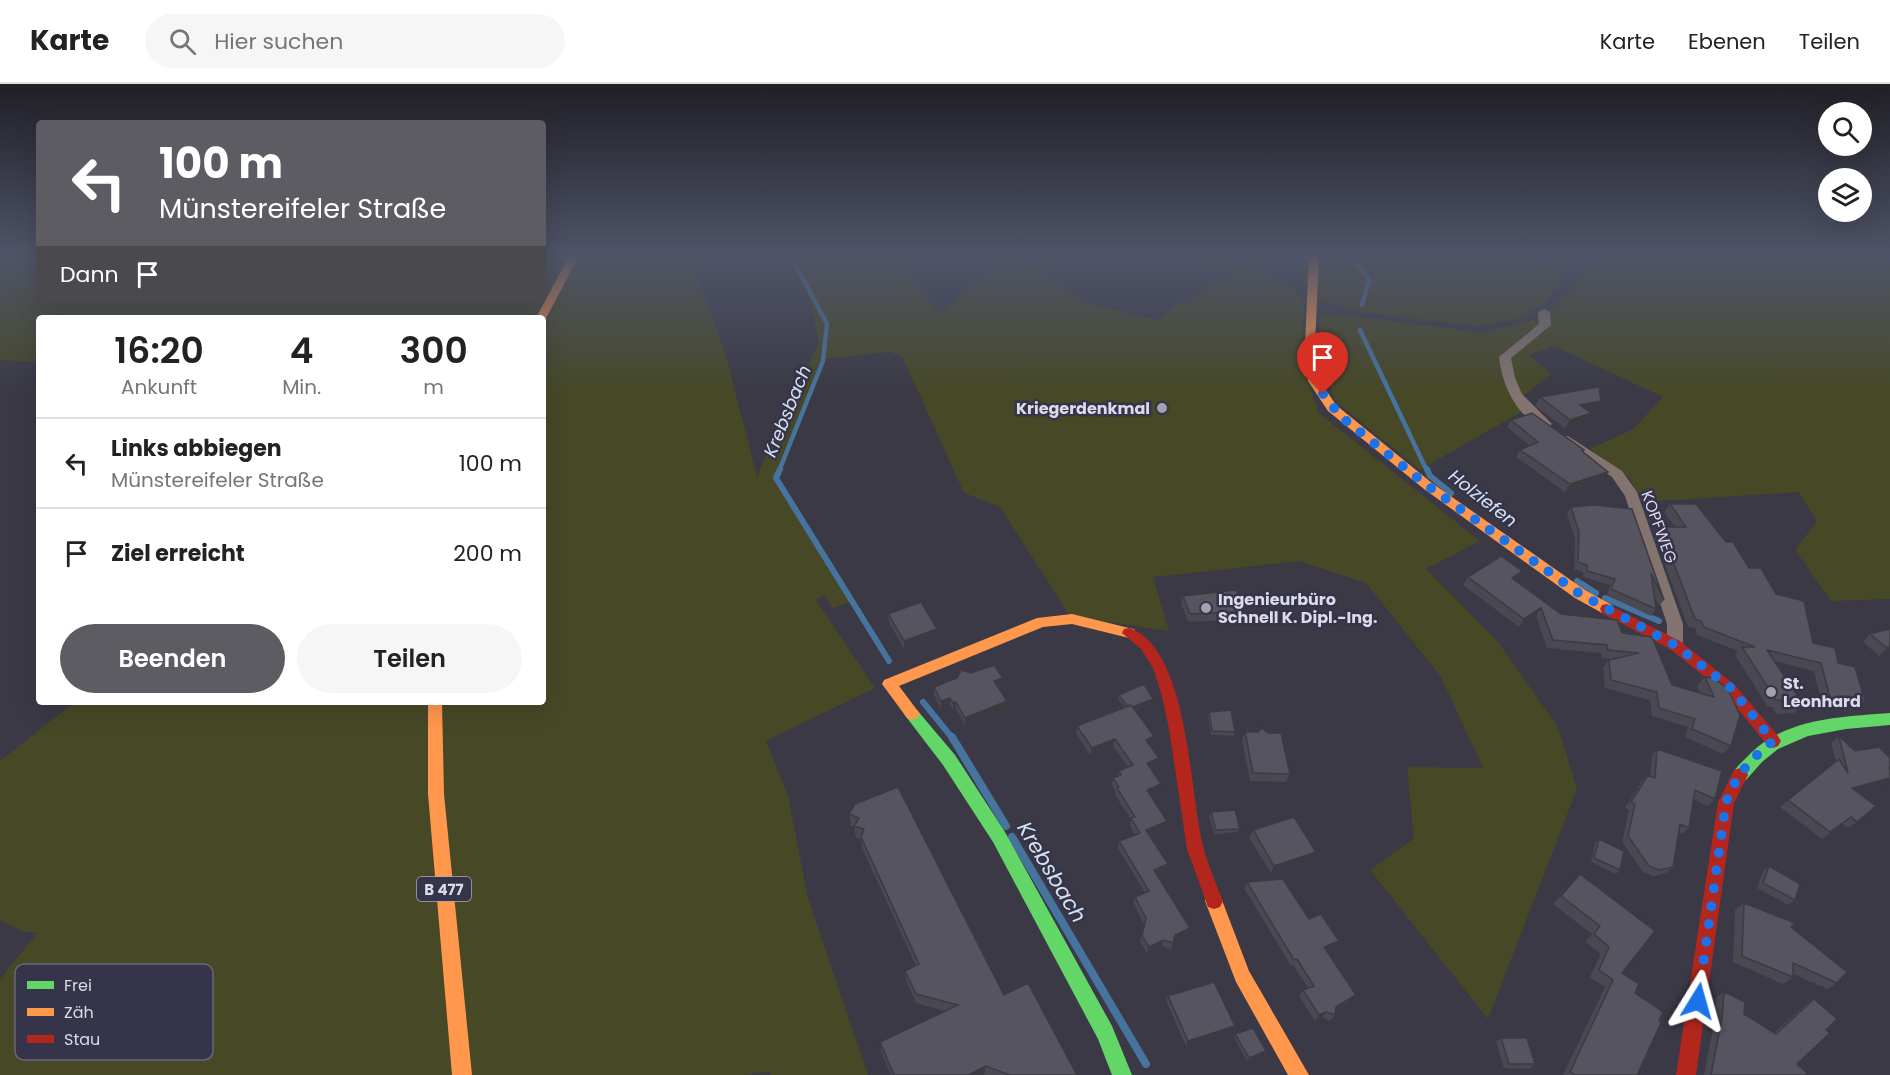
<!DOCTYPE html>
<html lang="de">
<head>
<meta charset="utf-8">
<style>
	:root { --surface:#fff; --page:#f6f6f6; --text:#222; --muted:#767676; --line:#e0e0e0; --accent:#5c5c62 }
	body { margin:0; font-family:Poppins,sans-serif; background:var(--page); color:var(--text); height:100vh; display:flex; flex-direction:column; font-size:22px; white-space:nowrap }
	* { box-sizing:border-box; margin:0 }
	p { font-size:20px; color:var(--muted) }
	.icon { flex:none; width:33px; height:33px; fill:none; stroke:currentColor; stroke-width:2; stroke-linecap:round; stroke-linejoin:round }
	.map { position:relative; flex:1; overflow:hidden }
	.side { position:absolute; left:36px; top:231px; width:510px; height:390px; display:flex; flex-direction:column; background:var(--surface); border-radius:6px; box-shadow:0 6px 24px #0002 }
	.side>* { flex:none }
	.hud { position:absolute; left:36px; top:36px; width:510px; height:183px; border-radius:6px; box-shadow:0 6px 24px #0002; background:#5c5c62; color:#fff; overflow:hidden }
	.controls { position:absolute; left:1818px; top:18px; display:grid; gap:12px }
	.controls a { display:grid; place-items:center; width:54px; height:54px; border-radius:50%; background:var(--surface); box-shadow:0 6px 24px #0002; font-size:30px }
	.pin { position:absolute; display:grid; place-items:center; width:51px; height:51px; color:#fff; margin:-62px -26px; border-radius:50% 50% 50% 0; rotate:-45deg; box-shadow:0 0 6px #0007 }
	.pin .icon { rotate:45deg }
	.me { position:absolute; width:66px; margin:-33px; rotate:8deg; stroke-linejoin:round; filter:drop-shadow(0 0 4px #0008) }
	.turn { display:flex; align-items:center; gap:21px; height:126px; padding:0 24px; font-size:27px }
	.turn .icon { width:78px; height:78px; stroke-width:2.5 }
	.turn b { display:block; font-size:42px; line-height:51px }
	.then { display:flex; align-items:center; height:57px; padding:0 24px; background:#0003; gap:12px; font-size:22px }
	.eta { display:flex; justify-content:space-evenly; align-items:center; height:102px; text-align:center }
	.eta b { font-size:36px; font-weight:600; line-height:42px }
	.button { display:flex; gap:12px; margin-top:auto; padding:12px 24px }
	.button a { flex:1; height:69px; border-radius:36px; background:var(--accent); color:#fff; font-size:24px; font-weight:600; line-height:69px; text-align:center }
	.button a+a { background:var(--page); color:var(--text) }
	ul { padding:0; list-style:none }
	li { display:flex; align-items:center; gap:18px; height:90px; padding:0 24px; border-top:2px solid var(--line) }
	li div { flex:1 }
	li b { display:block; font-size:22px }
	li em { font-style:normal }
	header { display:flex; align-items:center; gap:36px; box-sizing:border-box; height:84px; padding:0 30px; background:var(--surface); border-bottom:2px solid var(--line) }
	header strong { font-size:28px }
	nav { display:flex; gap:33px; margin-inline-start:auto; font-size:21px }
	.search { width:420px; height:54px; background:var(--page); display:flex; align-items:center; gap:15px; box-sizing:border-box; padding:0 21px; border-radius:33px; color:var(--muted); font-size:22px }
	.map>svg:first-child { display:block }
</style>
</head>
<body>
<header>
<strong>Karte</strong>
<div class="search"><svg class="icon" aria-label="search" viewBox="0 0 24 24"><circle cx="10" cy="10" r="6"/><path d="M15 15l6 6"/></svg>Hier suchen</div>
<nav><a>Karte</a><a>Ebenen</a><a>Teilen</a></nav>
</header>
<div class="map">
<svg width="1890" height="991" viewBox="0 0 1890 991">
	<rect width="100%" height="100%" fill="#3a3945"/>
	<!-- green -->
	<path fill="#464826" d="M0 172H39V216H543V172H691L726 272 757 392 819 258 809 213 785 172H894L939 229 992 185 996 172H1025L1082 218 1156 236 1179 219H1188L1211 199 1237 190 1187 172H1223L1247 181 1293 202 1304 219 1301 278 1319 329 1480 457 1426 485 1498 558 1558 643 1577 705 1488 935 1370 786 1414 754 1407 683 1483 684 1441 593 1366 499 1299 477 1153 493 1169 547 1070 532 1000 423 964 409 902 272 889 268 825 275 778 398 855 517 833 524 824 511 816 516 875 604 766 657 788 712 808 814 868 991H771L769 988 743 991H0V895L37 849 22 847 0 836V677L75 618H543V234H39V278L0 276Z
		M1300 172H1528L1566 191 1546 217 1525 233 1478 242 1358 228 1320 216 1299 194Z
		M1596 172H1890V515L1831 517 1795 466 1817 437 1798 408 1643 418 1629 394 1590 365 1633 345 1663 313 1554 262 1529 271 1551 290 1516 318 1521 328 1420 386 1335 317 1321 276 1320 231 1333 230 1484 249 1541 234 1569 207Z"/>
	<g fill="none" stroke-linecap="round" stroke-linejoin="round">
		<!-- stream-far2 -->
		<path stroke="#47739f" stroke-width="4.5" d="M1352 172 1369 196 1362 221
			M1360 246 1427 387
			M779 387 823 277 827 240 791 172"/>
		<!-- stream-far1 -->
		<path stroke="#47739f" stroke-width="6" d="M780 385 776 394 889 577
			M1427 385 1430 392 1451 409
			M1577 497 1596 509
			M1605 514 1659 537
			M923 618 953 655"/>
		<!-- stream -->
		<path stroke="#47739f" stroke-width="8" d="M952 653 1006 742
			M1012 753 1146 980"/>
		<!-- street -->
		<path fill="#837470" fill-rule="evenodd" d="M1544 225 1550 228 1551 241 1511 274 1515 294 1522 310 1552 340 1546 344C1517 336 1502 300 1499 273L1539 240 1538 228Z
			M1568 352 1622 387 1637 408 1683 540V561L1681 565 1675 567 1669 565 1667 561V540L1625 412 1612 393 1563 359 1561 356 1563 353Z"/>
		<!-- fast -->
		<path fill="#63d668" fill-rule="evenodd" d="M912 624 917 626 955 671 1005 748 1112 942 1132 991H1112L1098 955 993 758 943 681 907 634 904 630 907 626Z
			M1890 629V641L1846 645 1808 652 1778 665 1762 678 1746 696 1740 698 1734 696 1732 691C1735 684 1741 679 1747 673 1783 634 1840 633 1890 629Z"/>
		<!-- slow -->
		<path fill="#ff974d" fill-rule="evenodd" d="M569 172H579L545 236 543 234H536Z
			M1309 172H1319L1315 261 1320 297 1336 321 1432 399 1585 506 1612 521 1614 525 1612 529H1602L1575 514 1424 405 1328 327 1308 297 1305 261Z
			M1072 530 1129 544 1134 545 1136 549 1134 553 1129 554 1072 540 1043 543 899 602 920 630 917 634 912 636 907 634 882 600 884 596 1037 534Z
			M428 618H442L444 710 472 991H452L428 710Z
			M1214 809 1220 811 1249 887 1309 991H1288L1236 898 1205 817 1208 811Z"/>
		<!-- jam -->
		<path fill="#b3261e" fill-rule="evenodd" d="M1607 520 1680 557 1735 601 1778 652 1781 657 1778 662 1773 664 1768 662 1725 609 1670 565 1602 529 1600 525 1602 521Z
			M1129 544C1185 562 1190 693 1199 743 1203 769 1213 792 1223 817L1220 823 1214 825 1208 823 1187 765 1169 645 1162 612 1153 584 1141 565 1122 549 1124 545Z
			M1740 684 1746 686 1748 691 1734 719 1696 991H1676L1718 718 1734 686Z"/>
	</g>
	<!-- wall -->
	<path fill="#4a4851" d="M1540 313 1601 317 1596 326 1588 327 1591 329 1586 338 1565 344 1535 322Z
		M1511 336 1584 366 1583 368 1604 395 1565 408 1516 373 1520 366 1529 361 1507 343Z
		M1670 420 1726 458 1749 484 1776 510 1813 559 1838 579 1865 617 1857 625 1823 624 1814 587 1774 577 1800 616 1799 618 1802 622 1794 629 1776 630 1772 623H1768L1735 571 1738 567 1697 551 1695 544 1688 543 1654 451 1660 443H1675L1664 428Z
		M1571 423 1632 425 1664 516 1659 522 1655 514 1656 525 1651 532 1607 511 1610 501 1583 493V488L1574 485 1575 455 1567 430Z
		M1522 487 1517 496 1515 497 1561 530 1622 549 1672 601 1701 610 1697 602 1705 593 1714 594 1731 662 1723 670 1685 653 1688 643 1652 632 1650 616 1605 604 1603 584 1609 576 1613 575 1602 574 1601 569 1547 564 1536 532 1519 543 1463 501 1468 493Z
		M1183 512 1243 521 1240 529H1235L1233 536 1188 538 1181 519Z
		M888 530 937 553 904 565 889 538Z
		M1890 545V568L1879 572 1863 558 1870 550Z
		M1002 602 998 603 1007 625 965 641 956 625 953 626 950 621 941 625 934 611V603Z
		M1119 611 1152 619 1135 626 1154 652 1152 659 1149 660 1157 681 1150 684 1159 707 1150 711 1165 744 1149 751 1165 787 1157 790 1190 844 1187 850 1174 856 1171 865 1162 862 1147 869 1140 858 1144 840 1133 819 1135 813 1145 809 1118 764 1119 757 1135 751 1130 741 1131 735 1115 711 1116 708 1112 701 1113 694 1117 693 1119 687 1128 683 1113 662 1090 671 1076 649 1077 642 1124 623 1118 615Z
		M1209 628 1235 648 1234 652 1211 651 1208 632Z
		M1245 648 1290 690 1286 698 1250 697 1242 656Z
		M1839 652 1888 698 1856 707 1857 738 1848 744 1842 740 1822 755 1780 723 1836 678 1831 659Z
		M1657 665 1715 715 1708 722 1694 715 1689 744 1682 750 1679 748 1673 783 1666 789 1653 792 1643 788 1622 758 1629 726 1625 724 1642 697 1648 691 1650 692 1652 671Z
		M855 720 1004 911 1077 991H891L881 967 880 958 945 927 916 919 906 896 905 887 916 882 862 764 861 755 856 754 854 743 851 742 849 730Z
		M1211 728 1240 745 1238 748 1215 750 1209 732Z
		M1253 746 1316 768 1311 775 1271 789 1249 754Z
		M1599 755 1620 786 1616 790 1591 778 1595 759Z
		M1769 782 1795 816 1788 821 1757 804 1763 787Z
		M1580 790 1622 889 1635 909 1637 991H1563L1605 903 1590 893 1601 870 1585 858 1592 850 1553 820Z
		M1247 798 1309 835 1339 857 1335 863 1327 866 1352 916 1336 927 1335 931 1330 937 1322 933 1315 937 1299 912 1303 906 1308 904 1293 881 1291 882 1244 804Z
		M1744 819 1791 843 1837 899 1827 905 1793 890V893L1783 900 1733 878 1735 826Z
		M1724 908 1744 930 1774 949 1805 921 1814 915 1826 946 1797 980 1806 991H1704L1714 939 1716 914Z
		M1168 912 1232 947 1186 962 1166 917Z
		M1235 950 1266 967 1264 969 1247 977 1234 953Z
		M1501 954 1535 980 1530 985 1504 984 1496 958Z"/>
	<!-- shaded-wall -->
	<path fill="#3c3b42" d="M1601 317 1596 326 1576 329 1580 321Z
		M1591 329 1586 338 1565 344 1570 336Z
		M1608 388 1604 395 1565 408 1570 400Z
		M1522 487 1517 496 1507 502 1512 494Z
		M1541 524 1536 532 1519 543 1524 535Z
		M937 545V553L904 565V557Z
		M1890 563V568L1879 572 1887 564Z
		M1003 594 1002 602 994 604V597Z
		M950 614V621L941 625V617Z
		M1153 615 1152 619 1128 628 1129 624Z
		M1007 617V625L965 641V634Z
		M956 618V625L953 626V619Z
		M1154 652 1152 659 1144 663 1146 656Z
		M1115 655 1113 662 1090 671 1092 664Z
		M1159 674 1157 681 1145 686 1147 679Z
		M1890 694V697L1888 698 1844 711 1852 704Z
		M1161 700 1159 707 1145 713 1147 706Z
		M1167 737 1165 744 1144 753 1146 746Z
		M1316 768 1311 775 1271 789 1274 782Z
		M1168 780 1165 787 1152 793 1154 786Z
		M1190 844 1187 850 1173 857 1175 851Z
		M1164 856 1162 862 1147 869 1149 863Z
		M1339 857 1335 863 1321 869 1324 863Z
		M1356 911 1352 916 1332 929 1336 923Z
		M1326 928 1322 933 1315 937 1319 931Z
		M1235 942 1232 947 1186 962 1188 957Z
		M1266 967 1264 969 1247 977 1249 974Z
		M986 982 984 991H968Z"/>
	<!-- building -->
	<path fill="#56545e" stroke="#3c3b42" stroke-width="1.5" d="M1599 303 1601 317 1580 321 1591 329 1570 336 1540 313Z
		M1532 329 1584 366 1582 367 1608 388 1570 400 1520 366 1538 358 1511 336Z
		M1670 420H1696L1726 458H1733L1749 484H1761L1776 510 1804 517 1813 559 1835 564 1838 579 1855 583 1865 617H1831L1821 579 1767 566 1800 616H1797L1802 622H1784L1780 616H1776L1742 563H1755L1704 543 1701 537 1695 535 1660 443H1686Z
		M1594 421 1632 425 1664 516 1651 489 1656 525 1611 505 1615 495 1587 487V481L1578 478 1579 448 1571 423Z
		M1501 472 1522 487 1512 494 1561 530 1617 536 1622 549 1652 553 1672 601 1714 613 1705 593 1714 594 1728 605 1740 631 1731 662 1692 645 1695 635 1659 624 1657 608 1611 596 1609 576 1639 569 1608 566 1607 561 1553 556 1541 524 1524 535 1468 493Z
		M1236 506 1243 521 1233 522 1236 528 1190 530 1183 512Z
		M921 518 937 545 904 557 888 530Z
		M1890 545V563L1887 564 1870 550Z
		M994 581 1003 594 994 597 1007 617 965 634 956 618 953 619 950 614 941 617 934 603 957 594 961 586 971 589Z
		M1144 600 1153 615 1133 623 1131 621 1127 622 1119 611Z
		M1131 621 1154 652 1146 656 1159 674 1147 679 1161 700 1147 706 1167 737 1146 746 1168 780 1154 786 1190 844 1175 851 1173 859 1164 856 1149 863 1142 852 1146 834 1135 813 1149 807 1119 757 1140 749 1131 734 1135 733 1117 704 1119 703 1113 694 1121 691 1119 687 1133 681 1115 655 1092 664 1077 642Z
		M1231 626 1235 648 1212 647 1209 628Z
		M1262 644 1268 649H1281L1290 690 1253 689 1245 648H1258Z
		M1839 652 1855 667 1879 663 1890 674V683L1888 684 1890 685V694L1852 704 1876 722 1857 738 1851 733 1830 748 1788 716 1839 675 1848 689Z
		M1657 665 1722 687 1715 715 1695 706 1689 744 1680 740 1673 783 1659 786 1649 782 1628 752 1635 720 1631 718 1648 691 1655 694Z
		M898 703 1004 911 1028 899 1077 991H1010L986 982 968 991H894L880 958 958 921 916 910 905 887 919 880 861 753 864 745 854 742 859 734 849 730 855 720Z
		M1235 726 1240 745 1216 746 1211 728Z
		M1294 733 1316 768 1274 782 1253 746Z
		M1599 755 1624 767 1620 786 1594 774Z
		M1769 782 1800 800 1795 816 1763 799Z
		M1580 790 1655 847 1622 889 1639 900 1635 909 1663 928 1659 937 1661 939 1637 991H1575L1570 988 1613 896 1599 886 1609 863 1594 850 1600 842 1561 812Z
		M1283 795 1309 835 1321 830 1339 857 1324 863 1356 911 1336 923 1335 931 1326 928 1319 931 1303 906 1314 902 1297 875 1294 876 1247 798Z
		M1744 819 1795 839 1791 843 1847 888 1837 899 1793 879V893L1742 872Z
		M1214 898 1235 942 1188 957 1168 912Z
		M1724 908 1745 918 1744 930 1776 950 1814 915 1837 935 1826 946 1830 949 1797 980 1807 989 1806 991H1711L1722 933Z
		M1253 944 1266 967 1249 974 1235 950Z
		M1501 954H1527L1535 980H1509Z"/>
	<!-- sky -->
	<linearGradient id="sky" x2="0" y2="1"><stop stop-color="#201f26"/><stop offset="0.55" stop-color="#4f5468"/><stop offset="1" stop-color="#4f5468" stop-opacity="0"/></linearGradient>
	<rect width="1890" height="311" fill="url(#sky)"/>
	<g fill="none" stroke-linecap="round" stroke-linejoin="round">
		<!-- route -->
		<path stroke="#1a73e8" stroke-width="10" stroke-dasharray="0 18" d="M1323 310 1340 332 1428 402 1580 510 1675 561 1731 604 1773 657C1749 677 1737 690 1726 718L1698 917"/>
	</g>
	<!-- markers -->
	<g fill="#a3a2b0" stroke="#35344a" stroke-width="2">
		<circle cx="1162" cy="324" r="6"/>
		<circle cx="1206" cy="524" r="6"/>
		<circle cx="1771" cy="608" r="6"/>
	</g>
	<g text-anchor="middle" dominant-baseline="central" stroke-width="5" stroke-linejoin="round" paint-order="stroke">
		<!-- shield labels -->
		<rect fill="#35344a" stroke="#a9a9b9" stroke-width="1.5" x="417" y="793" width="54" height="24" rx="4.5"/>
		<g font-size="15" font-weight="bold" fill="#dbdbe9">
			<text x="444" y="805">B 477</text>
		</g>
		<!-- poi labels -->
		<g font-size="16" font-weight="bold" fill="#dbdbe9" stroke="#35344a" text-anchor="start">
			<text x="1150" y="324" text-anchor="end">Kriegerdenkmal</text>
			<text x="1218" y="515">Ingenieurbüro<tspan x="1218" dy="18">Schnell K. Dipl.-Ing.</tspan></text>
			<text x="1783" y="599">St.<tspan x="1783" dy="18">Leonhard</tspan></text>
		</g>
		<!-- street labels -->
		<g font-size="16" fill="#dbdbe9" stroke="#35344a">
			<text transform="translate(1659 443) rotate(70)">KOPFWEG</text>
		</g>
		<!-- water labels -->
		<g font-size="18" font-style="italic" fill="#d5e3f1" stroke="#35344a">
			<text transform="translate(787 327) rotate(-68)">Krebsbach</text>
			<text transform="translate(1483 414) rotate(38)">Holziefen</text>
		</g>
		<!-- near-water labels -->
		<g font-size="21" font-style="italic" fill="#d5e3f1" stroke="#35344a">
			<text transform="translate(1052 788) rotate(59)">Krebsbach</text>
		</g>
	</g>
	<!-- legend -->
	<rect x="15" y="880" width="198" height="96" rx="9" fill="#35344a" stroke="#67667a" stroke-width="1.5"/>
	<rect x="27" y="897" width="27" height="8" fill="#63d668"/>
	<rect x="27" y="924" width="27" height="8" fill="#ff974d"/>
	<rect x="27" y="951" width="27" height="8" fill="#b3261e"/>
	<g font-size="16" fill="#dbdbe9">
		<text x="64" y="907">Frei</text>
		<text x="64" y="934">Zäh</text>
		<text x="64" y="961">Stau</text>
	</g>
</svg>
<div class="controls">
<a><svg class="icon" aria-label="search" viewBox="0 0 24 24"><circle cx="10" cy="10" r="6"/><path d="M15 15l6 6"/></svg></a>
<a><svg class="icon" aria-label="layers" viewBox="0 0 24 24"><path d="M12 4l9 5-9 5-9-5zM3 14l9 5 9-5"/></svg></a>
</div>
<div class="pin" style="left:1323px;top:310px;background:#d93025"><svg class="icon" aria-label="arrive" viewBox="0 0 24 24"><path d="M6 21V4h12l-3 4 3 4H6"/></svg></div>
<svg class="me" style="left:1698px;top:917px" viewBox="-20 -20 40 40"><path d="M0-17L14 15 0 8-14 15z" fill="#1a73e8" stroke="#fff" stroke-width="4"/></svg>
<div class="hud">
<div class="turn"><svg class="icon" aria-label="left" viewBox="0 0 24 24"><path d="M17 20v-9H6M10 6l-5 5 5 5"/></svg><div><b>100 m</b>Münstereifeler Straße</div></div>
<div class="then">Dann<svg class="icon" aria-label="arrive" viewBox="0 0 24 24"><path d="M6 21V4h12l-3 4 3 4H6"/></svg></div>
</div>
<section class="side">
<div class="eta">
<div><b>16:20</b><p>Ankunft</p></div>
<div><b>4</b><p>Min.</p></div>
<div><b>300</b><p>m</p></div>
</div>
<ul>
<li><svg class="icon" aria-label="left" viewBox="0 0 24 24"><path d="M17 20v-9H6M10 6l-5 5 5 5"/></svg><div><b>Links abbiegen</b><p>Münstereifeler Straße</p></div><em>100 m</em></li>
<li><svg class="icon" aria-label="arrive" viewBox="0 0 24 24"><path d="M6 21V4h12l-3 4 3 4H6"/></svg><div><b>Ziel erreicht</b></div><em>200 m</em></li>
</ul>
<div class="button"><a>Beenden</a><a>Teilen</a></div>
</section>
</div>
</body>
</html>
